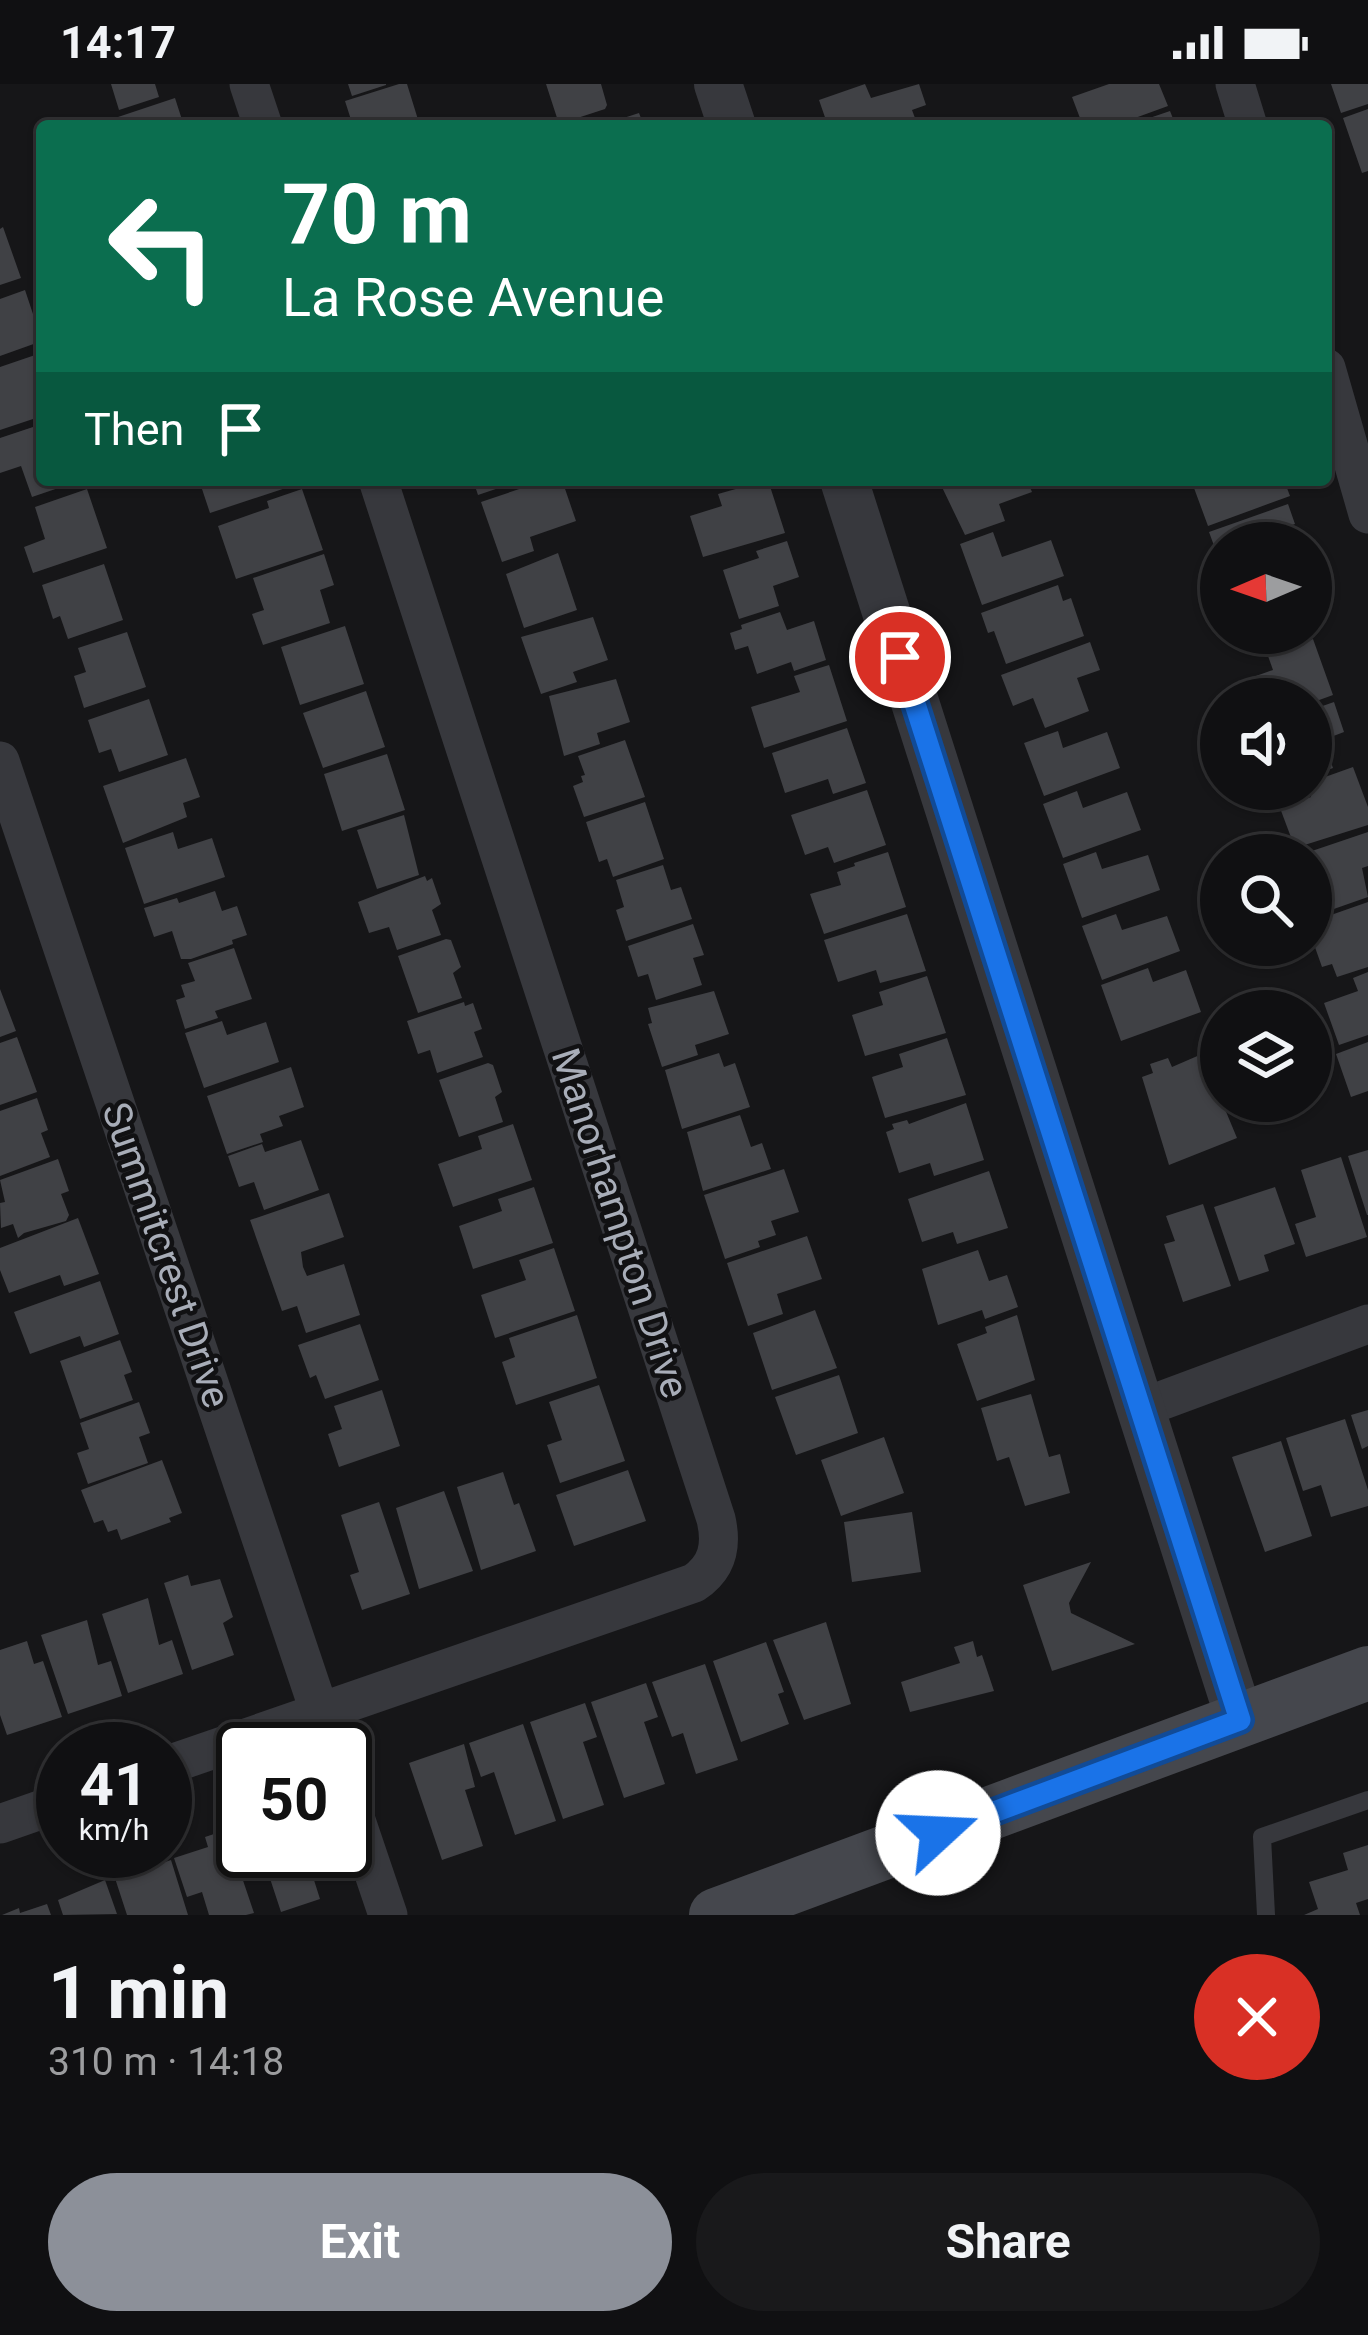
<!DOCTYPE html>
<html lang="en">
<head>
<meta charset="utf-8">
<style>
	:root { --surface:#101012; --page:#19191b; --text:#f1f3f6; --muted:#9c9d9f; --line:#303032; --accent:#8c9099 }
	body { margin:0; font-family:Roboto,sans-serif; background:var(--page); color:var(--text); height:100vh; display:flex; flex-direction:column; font-size:45px; white-space:nowrap }
	* { box-sizing:border-box; margin:0 }
	p { font-size:39px; color:var(--muted) }
	.icon { flex:none; width:66px; height:66px; fill:none; stroke:currentColor; stroke-width:2; stroke-linecap:round; stroke-linejoin:round }
	.map { position:relative; height:1831px; overflow:hidden }
	.panel { display:flex; flex-direction:column; background:var(--surface); flex:1 }
	.panel>* { flex:none }
	.banner { position:absolute; left:36px; top:36px; width:1296px; height:366px; border-radius:12px; box-shadow:0 3px 9px #0004,0 0 0 3px var(--line); background:#0b6e4f; color:#fff; overflow:hidden }
	.needle { width:78px; rotate:268deg }
	.buttons { position:absolute; left:1200px; top:438px; display:grid; gap:24px }
	.buttons a { display:grid; place-items:center; width:132px; height:132px; border-radius:50%; background:var(--surface); box-shadow:0 3px 9px #0004,0 0 0 3px var(--line); font-size:60px }
	.speed { position:absolute; left:36px; top:1638px; display:flex; gap:24px; font-size:60px; font-weight:700; text-align:center }
	.speed>* { display:grid; place-content:center; width:156px; height:156px; border-radius:50%; background:var(--surface); box-shadow:0 3px 9px #0004,0 0 0 3px var(--line); line-height:1 }
	.speed small { font-size:30px; font-weight:400 }
	.speed .limit { border:6px solid #111; border-radius:18px; background:#fff; color:#111 }
	.pin { position:absolute; display:grid; place-items:center; width:102px; height:102px; color:#fff; margin:-51px; border:6px solid #fff; border-radius:50%; box-shadow:0 3px 12px #0007 }
	.me { position:absolute; width:132px; margin:-66px; rotate:70deg; stroke-linejoin:round; filter:drop-shadow(0 0 9px #0008) }
	.turn { display:flex; align-items:center; gap:42px; height:252px; padding:0 48px; font-size:54px }
	.turn .icon { width:156px; height:156px; stroke-width:2.5 }
	.turn b { display:block; font-size:84px; line-height:102px }
	.then { display:flex; align-items:center; height:114px; padding:0 48px; background:#0003; gap:24px; font-size:45px }
	.round { display:grid; place-items:center; flex:none; width:126px; height:126px; border-radius:63px; background:var(--page) }
	.overview { display:flex; align-items:center; justify-content:space-between; height:204px; padding:0 48px }
	h1 { font-size:72px; font-weight:700; line-height:90px }
	.button { display:flex; gap:24px; margin-top:auto; padding:24px 48px }
	.button a { flex:1; height:138px; border-radius:72px; background:var(--accent); color:#fff; font-size:48px; font-weight:700; line-height:138px; text-align:center }
	.button a+a { background:var(--page); color:var(--text) }
	.status { display:flex; justify-content:space-between; align-items:center; height:84px; padding:0 60px; background:var(--surface); direction:ltr }
	.status svg { height:33px; fill:currentColor }
	.map>svg:first-child { display:block }
</style>
</head>
<body>
<div class="status"><b>14:17</b><svg viewBox="0 0 49 12"><path d="M0 12V9h3v3zM5 12V6h3v6zM10 12V3h3v9zM15 12V0h3v12zM26 1h20v11H26zM47 4h2v5h-2z"/></svg></div>
<div class="map">
<svg width="1368" height="1831" viewBox="0 0 1368 1831">
	<rect width="100%" height="100%" fill="#161618"/>
	<!-- building -->
	<path fill="#404145" d="M111 0H155L159 13 119 26Z
		M348 0H386V1L352 12Z
		M399 0H407L420 42H353L345 17Z
		M546 0H601L607 21 605 25 559 40Z
		M865 0 871 14 919 0 926 21 912 26 918 42H828L819 16Z
		M1109 0H1159L1168 22 1113 42H1083L1072 13Z
		M1331 0H1368V20L1341 29Z
		M175 14 184 42H111L109 36Z
		M1368 25V87L1362 89 1343 34Z
		M1170 27 1176 42H1129V41Z
		M639 29 644 42H602V41Z
		M3 143 21 194 0 201V145Z
		M25 206 42 257 0 272V215Z
		M41 269 42 332 0 346V283Z
		M42 340V396L79 397 32 413 21 382 0 389V354Z
		M199 396H307V397L210 429Z
		M473 396H520V397L478 411Z
		M546 396H562L576 437 530 453 534 467 502 478 481 418Z
		M768 396 785 449 703 473 690 432 722 422 718 410Z
		M949 396H1027L1032 408 999 420 1005 437 965 451 940 399Z
		M1216 396H1284L1290 412 1208 442 1194 404Z
		M87 405 107 464 33 489 24 463 45 455 35 423Z
		M302 405 323 466 236 495 218 442 269 424 267 417Z
		M1288 420 1295 440 1289 442 1295 459H1221L1220 478 1209 448Z
		M993 448 1002 473 1051 456 1064 492 982 521 960 460Z
		M787 457 799 493 773 502 779 522 739 535 723 486 759 474 756 467Z
		M558 469 577 526 524 544 506 490Z
		M324 470 334 501 320 506 330 539 263 561 252 530 264 526 253 494Z
		M104 480 123 536 68 555 60 532 53 535 42 501Z
		M1058 501 1063 517 1071 514 1084 552 1006 580 994 547 988 549 981 529Z
		M780 528 787 546 814 537 826 576 794 587 791 578 757 590 748 562 735 566 730 549 742 545 741 541Z
		M593 533 608 576 573 588 577 598 541 610 521 553Z
		M345 542 364 600 300 621 281 563Z
		M127 548 146 603 84 624 74 592 86 588 78 564Z
		M1253 549H1308V550L1260 567Z
		M1313 555 1333 611 1311 619V615H1245L1239 598 1273 586 1268 572Z
		M1090 558 1100 586 1077 594 1089 627 1045 644 1033 614 1013 622 1001 591Z
		M829 581 847 637 764 664 751 623 800 608 794 592Z
		M616 595 630 638 597 649 600 660 564 672 549 612Z
		M366 607 385 663 323 684 303 629Z
		M149 615 168 671 119 688 111 665 99 669 88 636Z
		M1334 618 1344 648 1323 656 1333 684 1311 692V626Z
		M847 644 866 699 833 710 828 695 785 709 772 669Z
		M1058 647 1063 664 1107 648 1120 684 1044 712 1024 659Z
		M625 656 645 713 584 733 573 702 583 698 581 692 585 691 578 672Z
		M387 670 405 726 342 747 324 690Z
		M186 674 200 713 183 719 187 733 123 759 103 702Z
		M1353 683 1368 723V741L1295 764 1280 724 1311 713V698Z
		M867 706 886 761 834 779 828 763 805 771 791 731Z
		M1077 707 1083 724 1127 708 1141 746 1063 774 1043 720Z
		M645 718 664 775 613 793 607 775 599 778 586 738Z
		M404 731 419 791 377 805 357 746Z
		M173 748 178 765 212 754 225 793 144 820 125 764Z
		M1368 748V782L1362 784 1368 813 1311 833V812L1317 810 1311 800V771L1303 770Z
		M888 768 906 823 824 850 810 810 841 801 837 788 855 782 854 779Z
		M1096 768 1102 785 1148 771 1160 806 1082 834 1063 780Z
		M663 781 671 806 681 803 692 835 626 857 616 826 624 823 616 796Z
		M425 792 427 797 432 794 441 820 432 826 441 851 397 866 389 843 369 849 358 818Z
		M215 807 222 827 237 822 247 851 232 856 233 860 191 875H181L172 847 154 853 144 824 177 814 179 819Z
		M1368 818V883L1337 893 1332 880 1322 883 1311 852V838Z
		M907 830 926 887 880 899 876 886 838 898 824 856Z
		M1116 830 1122 846 1167 832 1180 867 1102 896 1082 842Z
		M693 840 704 871 693 874 702 901 656 916 648 890 638 893 628 862Z
		M446 855 451 856 461 883 453 889 462 914 418 929 398 872Z
		M234 864 252 915 215 927 218 934 185 945 176 916 185 913 181 901 195 897 188 879Z
		M1148 884 1153 898 1186 886 1201 928 1121 957 1101 901Z
		M1368 888V951L1339 961 1324 919 1358 907 1353 894Z
		M927 892 946 949 865 972 852 931 883 921 879 908Z
		M0 905 16 947 0 953Z
		M714 907 729 950 695 961 698 971 662 983 648 940 652 939 648 924Z
		M464 918 465 922 473 919 482 945 474 948 483 973 437 989 430 966 418 970 407 937Z
		M222 937 227 951 266 938 279 978 204 1004 185 949Z
		M17 953 37 1008 0 1021V959Z
		M947 954 966 1011 885 1034 872 993 903 983 899 970Z
		M1368 958V1007L1351 1013 1336 970Z
		M719 969 724 983 735 979 750 1023 682 1045 665 986Z
		M1202 970 1237 1054 1169 1081 1142 993 1153 989 1150 980 1168 974 1172 983Z
		M488 979 493 981 502 1008 495 1013 503 1038 459 1053 439 996Z
		M291 983 304 1023 279 1032 283 1042 260 1050 263 1058 227 1070 207 1012Z
		M37 1014 48 1046 41 1049 50 1073 0 1092V1027Z
		M966 1019 984 1076 934 1092 930 1079 899 1089 886 1048 894 1045 892 1040 907 1036 909 1040Z
		M740 1031 751 1063 762 1059 771 1085 703 1107 687 1048Z
		M513 1040 532 1096 453 1123 438 1080 482 1065 478 1052Z
		M301 1056 319 1106 264 1126 254 1098 239 1103 228 1072 262 1060 265 1068Z
		M1368 1066V1131H1367L1348 1072Z
		M1341 1073 1367 1153 1306 1173 1295 1140 1316 1133 1301 1086Z
		M58 1075 69 1107 61 1110 69 1131 66 1137 24 1149 18 1154 13 1140 1 1144 0 1119 5 1118 0 1096Z
		M784 1085 799 1128 771 1137 776 1151 758 1157 760 1163 725 1175 704 1111Z
		M989 1087 1008 1144 957 1160 953 1148 922 1158 908 1115Z
		M534 1103 553 1159 473 1185 459 1142 502 1127 498 1115Z
		M1275 1103 1295 1160 1264 1171 1269 1187 1239 1197 1214 1123Z
		M329 1109 344 1153 301 1168 303 1183 307 1192 344 1180 360 1231 306 1249 297 1222 282 1227 250 1136Z
		M1203 1120 1231 1202 1183 1218 1164 1160 1175 1157 1166 1132Z
		M78 1134 99 1190 64 1202 60 1191 9 1209 0 1186V1164Z
		M807 1152 822 1195 777 1210 783 1230 748 1242 727 1179Z
		M554 1164 575 1227 495 1254 481 1211 526 1196 519 1176Z
		M978 1166 989 1197 1007 1191 1018 1223 985 1235 982 1226 938 1241 922 1185Z
		M100 1197 119 1250 84 1263 80 1252 30 1270 14 1228Z
		M815 1226 837 1284 772 1306 753 1249Z
		M577 1231 597 1294 516 1321 502 1278 515 1273 509 1254Z
		M1017 1231 1035 1296 977 1317 957 1260 987 1249 985 1243Z
		M360 1240 379 1296 325 1315 316 1291 310 1294 298 1261Z
		M120 1256 132 1288 124 1291 133 1316 80 1335 60 1277Z
		M839 1291 858 1349 796 1371 775 1313Z
		M599 1301 625 1377 560 1399 547 1361 562 1356 549 1318Z
		M382 1306 400 1362 339 1383 328 1350 342 1345 334 1322Z
		M1031 1310 1049 1373 1060 1370 1070 1409 1025 1422 1009 1373 997 1377 981 1324Z
		M139 1318 150 1349 139 1353 148 1379 88 1400 77 1369 89 1365 80 1339Z
		M1368 1326V1362L1362 1365 1351 1331Z
		M1345 1335 1368 1406V1422L1331 1433 1321 1401 1303 1407 1286 1354Z
		M884 1353 904 1409 841 1432 821 1376Z
		M1281 1357 1312 1452 1265 1468 1232 1373Z
		M162 1376 182 1429 169 1434 171 1438 121 1456 117 1445 108 1448 103 1436 94 1439 81 1406Z
		M628 1386 646 1437 574 1462 556 1411Z
		M503 1388 514 1421 519 1419 536 1467 481 1486 457 1403Z
		M444 1407 473 1487 419 1505 396 1424Z
		M379 1418 410 1510 362 1526 350 1491 359 1488 341 1431Z
		M912 1428 921 1488 852 1498 844 1438Z
		M1091 1478 1069 1519 1071 1529 1135 1560 1052 1587 1023 1501Z
		M188 1491 191 1502 220 1495 233 1533 223 1539 234 1571 192 1586 164 1499Z
		M148 1514 159 1561 172 1556 183 1590 128 1609 102 1530Z
		M87 1536 98 1581 111 1577 122 1612 68 1630 41 1551Z
		M826 1538 851 1620 804 1636 773 1556Z
		M27 1557 34 1580 43 1577 62 1633 7 1651 0 1631V1566Z
		M973 1557 977 1573 982 1571 994 1607 910 1628 901 1598 960 1579 954 1563Z
		M766 1558 784 1608 778 1610 789 1640 741 1658 713 1577Z
		M705 1580 738 1676 696 1690 683 1649 672 1653 652 1598Z
		M646 1599 658 1633 644 1638 665 1700 624 1714 591 1618Z
		M585 1619 597 1653 583 1658 604 1721 563 1735 530 1638Z
		M523 1640 556 1737 515 1751 494 1688 481 1693 469 1659Z
		M464 1660 475 1703 465 1706 483 1762 442 1776 409 1679Z
		M226 1746 254 1829 246 1831H209L202 1808 187 1813 174 1774 208 1763 205 1753Z
		M1368 1761V1815L1356 1819 1360 1831H1304L1318 1825 1309 1798 1348 1786 1343 1769Z
		M261 1767H310L312 1772 307 1774 320 1815 281 1828Z
		M144 1773 147 1784 171 1776 188 1831H127L112 1785Z
		M105 1796 117 1830 63 1831 58 1816Z
		M47 1820 51 1831H2L19 1824 20 1829Z"/>
	<g fill="none" stroke-linecap="round" stroke-linejoin="round">
		<!-- service -->
		<path stroke="#37383d" stroke-width="18" d="M1266 1831 1262 1753 1368 1716"/>
		<!-- minor -->
		<path stroke="#37383d" stroke-width="39" d="M249 0 263 42
			M1235 0 1248 42
			M1326 284 1368 430
			M0 677 332 1665
			M1139 1325 1368 1240
			M165 1682 694 1499C718 1483 722 1461 716 1435L378 396
			M345 1704 388 1831
			M0 1740 63 1718"/>
		<!-- tertiary -->
		<path stroke="#37383d" stroke-width="48" d="M718 0 732 42
			M844 396 1240 1636"/>
		<!-- secondary -->
		<path stroke="#45474d" stroke-width="54" d="M716 1831 1368 1589"/>
	</g>
	<g fill="none" stroke-linecap="round" stroke-linejoin="round">
		<!-- route casing -->
		<g stroke="#114b97" stroke-width="30">
			<path id="route" d="M900 573 1240 1636 938 1749"/>
		</g>
		<!-- route -->
		<use href="#route" stroke="#1a73e8" stroke-width="21"/>
	</g>
	<g text-anchor="middle" dominant-baseline="central" stroke-width="9" stroke-linejoin="round" paint-order="stroke">
		<!-- street labels -->
		<g font-size="39" fill="#a8adb8" stroke="#111113">
			<text transform="translate(620 1139) rotate(72)">Manorhampton Drive</text>
			<text transform="translate(166 1171) rotate(71)">Summitcrest Drive</text>
		</g>
	</g>
</svg>
<div class="buttons">
<a><svg class="needle" viewBox="-14 -14 28 28"><path d="M0-13l5 13h-10z" fill="#e53935"/><path d="M0 13l5-13h-10z" fill="#9c9d9f"/></svg></a>
<a><svg class="icon" aria-label="sound" viewBox="0 0 24 24"><path d="M4 9h4l5-4v14l-5-4H4zM17 9q2 3 0 6"/></svg></a>
<a><svg class="icon" aria-label="search" viewBox="0 0 24 24"><circle cx="10" cy="10" r="6"/><path d="M15 15l6 6"/></svg></a>
<a><svg class="icon" aria-label="layers" viewBox="0 0 24 24"><path d="M12 4l9 5-9 5-9-5zM3 14l9 5 9-5"/></svg></a>
</div>
<div class="speed"><div>41<small>km/h</small></div><div class="limit">50</div></div>
<div class="pin" style="left:900px;top:573px;background:#d93025"><svg class="icon" aria-label="arrive" viewBox="0 0 24 24"><path d="M6 21V4h12l-3 4 3 4H6"/></svg></div>
<svg class="me" style="left:938px;top:1749px" viewBox="-20 -20 40 40"><circle r="19" fill="#fff"/><path d="M0-13L10 11 0 6-10 11z" fill="#1a73e8"/></svg>
<div class="banner">
<div class="turn"><svg class="icon" aria-label="left" viewBox="0 0 24 24"><path d="M17 20v-9H6M10 6l-5 5 5 5"/></svg><div><b>70 m</b>La Rose Avenue</div></div>
<div class="then">Then<svg class="icon" aria-label="arrive" viewBox="0 0 24 24"><path d="M6 21V4h12l-3 4 3 4H6"/></svg></div>
</div>
</div>
<section class="panel">
<div class="overview"><div><h1>1 min</h1><p>310 m · 14:18</p></div><a class="round" style="background:#d93025;color:#fff"><svg class="icon" aria-label="close" viewBox="0 0 24 24"><path d="M6 6l12 12M18 6L6 18"/></svg></a></div>
<div class="button"><a>Exit</a><a>Share</a></div>
</section>
</body>
</html>
